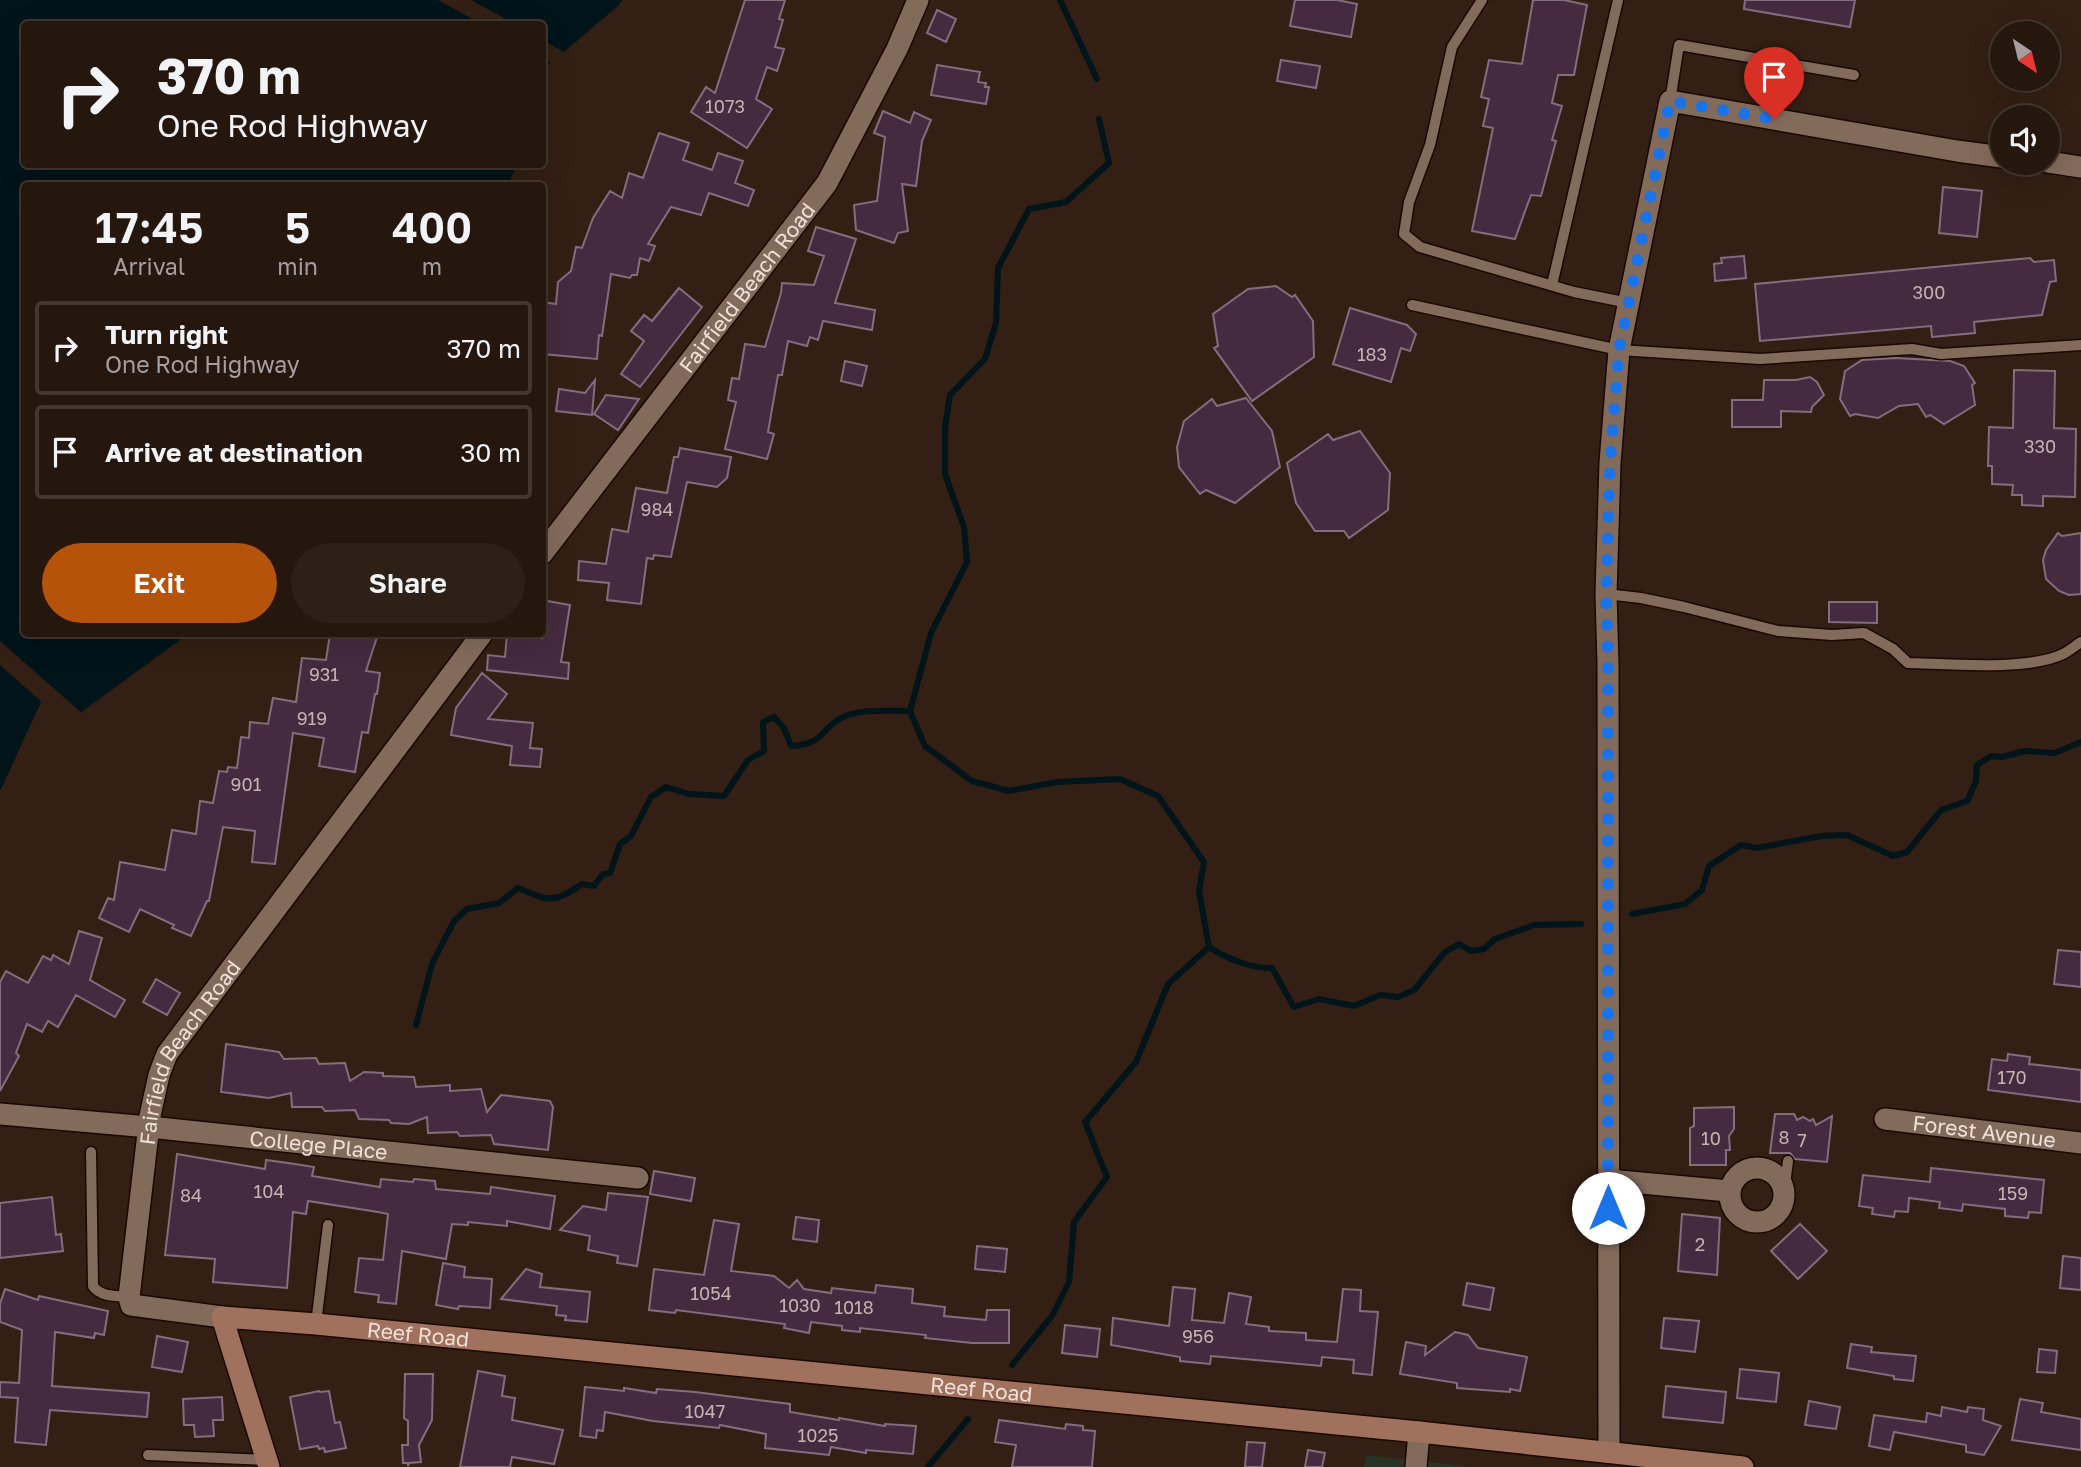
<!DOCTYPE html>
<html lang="en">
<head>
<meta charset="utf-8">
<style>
	:root { --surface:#26170e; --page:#2e2017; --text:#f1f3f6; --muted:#a49f9e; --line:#42362e; --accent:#b45309 }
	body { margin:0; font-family:"Golos Text",sans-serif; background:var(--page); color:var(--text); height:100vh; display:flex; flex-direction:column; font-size:26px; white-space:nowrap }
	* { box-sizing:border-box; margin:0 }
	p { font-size:23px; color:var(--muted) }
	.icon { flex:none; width:38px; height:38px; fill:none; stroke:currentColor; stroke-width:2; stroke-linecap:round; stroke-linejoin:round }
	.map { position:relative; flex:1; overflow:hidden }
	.drawer { position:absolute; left:21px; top:182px; width:525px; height:455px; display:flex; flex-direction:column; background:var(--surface); border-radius:7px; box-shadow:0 7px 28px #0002,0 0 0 2px var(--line) }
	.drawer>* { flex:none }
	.guide { position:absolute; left:21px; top:21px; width:525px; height:147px; border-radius:7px; box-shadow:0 7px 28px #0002,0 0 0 2px var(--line); background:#26170e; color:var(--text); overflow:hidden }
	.needle { width:46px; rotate:145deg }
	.controls { position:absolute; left:1990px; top:21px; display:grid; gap:14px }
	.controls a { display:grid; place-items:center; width:70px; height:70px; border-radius:50%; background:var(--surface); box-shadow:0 7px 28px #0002,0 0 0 2px var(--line); font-size:35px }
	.pin { position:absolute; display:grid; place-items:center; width:60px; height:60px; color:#fff; margin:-72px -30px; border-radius:50% 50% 50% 0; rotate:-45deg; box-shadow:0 0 7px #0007 }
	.pin .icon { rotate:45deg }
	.me { position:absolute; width:77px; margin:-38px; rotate:0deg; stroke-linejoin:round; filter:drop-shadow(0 0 5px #0008) }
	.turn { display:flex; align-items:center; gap:24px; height:147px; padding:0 21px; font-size:32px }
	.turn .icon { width:91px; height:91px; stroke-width:2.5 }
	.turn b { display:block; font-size:49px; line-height:60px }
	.eta { display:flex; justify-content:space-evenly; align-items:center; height:119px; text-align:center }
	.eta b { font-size:42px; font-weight:600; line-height:49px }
	.primary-button { display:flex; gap:14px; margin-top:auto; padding:14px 21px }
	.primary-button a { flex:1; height:80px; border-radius:42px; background:var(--accent); color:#fff; font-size:28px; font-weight:600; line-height:80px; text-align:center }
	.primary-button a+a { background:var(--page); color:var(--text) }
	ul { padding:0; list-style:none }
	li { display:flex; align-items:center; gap:21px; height:94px; margin:0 14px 10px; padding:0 7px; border:4px solid var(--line); border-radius:7px }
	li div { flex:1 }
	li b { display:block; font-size:26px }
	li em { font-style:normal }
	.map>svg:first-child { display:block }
</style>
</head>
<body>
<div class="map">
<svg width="2081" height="1467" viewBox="0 0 2081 1467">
	<rect width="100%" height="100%" fill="#331f13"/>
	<!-- green -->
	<path fill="#263425" d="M1366 1455 1473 1467H1364Z"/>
	<!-- water -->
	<path fill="#001419" d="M0 0H622L618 6 547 66 543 81 542 24H24V164L516 165 508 186H24V634H188L76 716 42 700 0 791Z"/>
	<!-- pier -->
	<path fill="#331f13" d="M438 0H471L515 24H481Z
		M543 40 567 54 554 65 543 59Z
		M0 641 84 715 76 720 44 704 0 665Z"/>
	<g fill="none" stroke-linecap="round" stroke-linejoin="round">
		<!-- stream -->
		<path stroke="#001419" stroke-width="6" d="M1060 0 1097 79
			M1632 914 1685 904 1702 890 1709 866 1741 845 1757 848 1821 836 1847 835 1893 856 1907 852 1941 810 1967 801 1976 781 1977 765 1991 756 2002 757 2025 751 2055 753 2081 742
			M1209 947C1225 958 1253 969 1272 968L1294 1007 1319 999 1354 1006 1380 995 1398 997 1414 990 1445 952 1459 944 1471 951 1484 949 1495 939 1534 925 1581 924
			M416 1025 432 964 454 921 467 909 499 903 518 888C549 901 553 904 582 884L594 886 603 874 610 873 620 844 631 836 651 797 666 787 689 794 724 796 748 760 764 751 763 722 774 717 784 728 791 746C828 744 819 726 848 715 866 709 891 711 910 711
			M1012 1365 1052 1316 1069 1282 1074 1222 1107 1177 1085 1122 1136 1062 1168 984 1209 947 1199 891 1204 862 1158 796 1120 779 1057 782 1009 791 972 781 925 746 910 711 931 633 967 562 964 527 945 474V428L950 395 985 359 996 323 998 268 1029 209 1066 202 1109 163 1099 119
			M928 1467 968 1419"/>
	</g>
	<!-- building -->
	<path fill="#462a3f" stroke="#846d7e" stroke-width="2" d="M745 0H785L779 19 783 20 775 47 784 49 777 71 767 67 756 99 772 109 747 148 691 112 706 87 715 93Z
		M1295 0H1337L1357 4 1351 37 1290 26Z
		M1533 0H1564L1587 5 1574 75H1558L1552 103 1562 106 1552 140 1556 141 1541 196 1531 195 1515 239 1472 231 1493 128 1483 126 1489 99 1481 97 1489 60 1522 64Z
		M1745 0H1855L1850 27 1744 9Z
		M937 10 956 19 946 42 927 33Z
		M1281 60 1320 66 1316 88 1277 81Z
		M937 65 980 72 978 82 986 83 985 87H989L986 104 931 95Z
		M883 111 910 123 914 112 931 120 922 141 916 186 902 184 908 231 898 233 894 243 856 230 854 205 877 201 885 137 874 133Z
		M659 133 689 143 683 160 712 170 718 153 743 161 735 183 754 190 748 206 709 193 701 215 671 207 648 244 655 246 649 261 640 258 637 275H632L630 278 611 274 602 336 599 335 597 359 542 354V302L556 304 558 282 571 271 576 247 582 248 593 218 610 191 622 198 629 173 643 178Z
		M1943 187 1982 191 1977 237 1939 233Z
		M816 227 856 239 835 303 875 310 872 330 823 321 818 340 810 337 807 346 788 341 782 375H778L768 432 774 434 767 459 725 449 736 402 728 400 732 378 739 379 745 344 765 347 781 293 782 283 814 285 824 256 808 251Z
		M1744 256 1746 278 1715 281 1714 264 1722 263 1721 258Z
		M2030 258 2034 262 2054 260 2056 281 2050 282 2042 315 1974 322 1975 333 1932 337 1931 326 1760 341 1755 284Z
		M1276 286 1292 297 1295 295 1313 321 1314 357 1252 401 1214 348 1218 346 1213 314 1248 289Z
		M679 288 702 307 640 387 621 374 644 341 631 331 644 315 652 321Z
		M1350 308 1407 325 1416 334 1410 351 1401 348 1391 382 1333 364Z
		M1896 358 1950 361 1964 366 1975 383 1972 385 1975 405 1944 424 1930 415 1926 417 1918 404 1899 406 1878 418 1855 414 1850 416 1840 399 1845 371 1862 360Z
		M845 361 867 366 862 386 841 381Z
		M2014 370 2055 371 2054 428 2076 429 2075 497 2043 496V506L2022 505V495H2012L2013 485 1992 484V466H1988L1989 427 2013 428Z
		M1810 377 1817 382 1824 395 1812 407 1811 412 1781 411V427H1732V400H1763L1764 380H1796Z
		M595 380 592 415 556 411 559 389 585 393Z
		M606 395 639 399 618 430 594 414Z
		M1246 398 1272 431 1280 467 1235 503 1206 490 1200 494 1179 467 1177 447 1184 421 1212 399 1217 406Z
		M1360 431 1390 473 1388 510 1349 538 1344 531H1315L1296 503 1287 463 1328 434 1333 440Z
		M680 448 731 457 727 478 717 487 687 482 671 557 654 555 653 559 647 558 641 604 607 600 609 583 578 580 579 561 606 564 612 529 628 532 636 488 667 493 674 457H678Z
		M2058 533 2062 536 2081 533V594L2069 595 2059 591 2046 579 2043 560 2046 550Z
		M542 600 570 605 561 662 569 663 568 679 487 670 488 655 505 657 507 634 542 638Z
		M1829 602H1877V623L1829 622Z
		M330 634H378L366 671 380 673 377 694H375L368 733 362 732 355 772 319 766 324 738 293 733 275 864 252 862 255 831 223 827 209 901H207L191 936 172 928 174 925 140 909 129 932 99 918 108 898 114 900 120 862 165 870 172 830 196 834 200 801 213 803 219 771 227 772 228 767 237 768 241 737 249 738 250 722 268 724 273 698 296 702 302 658 326 660Z
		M482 673 507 694 488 719 533 723 530 748 542 749 540 767 510 765 512 746 451 735 456 708Z
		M79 931 102 938 90 980 125 1000 115 1017 76 995 58 1027 48 1021 42 1032 27 1024 16 1053 19 1056 0 1091V982L6 971 28 983 43 956 51 960 53 955 69 964Z
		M2058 950 2081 952V987L2054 984Z
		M156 979 180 993 167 1015 143 1002Z
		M226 1044 279 1052 284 1059 316 1058 319 1064 345 1063 350 1081 364 1072 383 1073V1076L414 1077 416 1087 450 1085V1091L481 1089 487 1112 501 1095 550 1101 553 1107 548 1150 494 1144 491 1135 460 1136 457 1132 428 1133 427 1117 409 1124 391 1123 389 1120 359 1119 355 1110 325 1111 322 1107H292L291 1093 269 1098 221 1092Z
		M2008 1054 2030 1057 2029 1064 2081 1070V1102L1988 1090 1992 1059 2007 1061Z
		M1734 1107V1129L1729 1136 1730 1150H1726V1165H1690V1128L1694 1126V1108Z
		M1775 1114H1794L1797 1120 1803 1117 1810 1121 1813 1119 1816 1125 1832 1116 1827 1162 1795 1159 1790 1153H1770Z
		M177 1154 265 1169 266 1160 295 1164 314 1167 312 1176 380 1187 381 1179 413 1182 414 1179 435 1181 436 1189 490 1194 491 1187 555 1196 550 1229 507 1221V1226L468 1222V1225L452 1224 446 1259 402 1251 396 1304 378 1302 379 1295 355 1292 359 1258 383 1260 388 1214 378 1212 308 1201 306 1214 293 1212 287 1288 213 1282 215 1259 165 1255Z
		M1931 1168 2044 1180 2041 1213 2029 1212 2028 1218 2005 1216V1209L1963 1204 1962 1211 1939 1208 1940 1202 1909 1198 1908 1212 1895 1211 1894 1217 1872 1214 1873 1208 1859 1206 1863 1175 1930 1182Z
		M654 1171 695 1178 691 1201 650 1194Z
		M608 1193 648 1197 637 1266 617 1263 618 1256 588 1250 590 1236 560 1230 583 1206 606 1210Z
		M52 1197 56 1235 61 1234 63 1251 0 1258V1203Z
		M1682 1214 1720 1218 1717 1275 1678 1271Z
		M796 1217 819 1220 817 1242 793 1239Z
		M714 1220 739 1224 731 1271 774 1276 789 1288 797 1280 804 1289 831 1293 832 1288 875 1293 876 1285 913 1289 912 1303 945 1307 944 1316 986 1320 987 1310H1009V1343H972L925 1338 926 1335 860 1328V1332L842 1330V1326L811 1322 809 1333 784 1328 785 1324 676 1310 675 1313 649 1310 654 1269 704 1275Z
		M1800 1224 1827 1251 1798 1279 1771 1251Z
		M977 1246 1007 1249 1005 1272 975 1269Z
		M2063 1256 2081 1258V1290L2060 1288Z
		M443 1263 465 1267 464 1277 492 1279 490 1308 459 1306 458 1309 436 1305Z
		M526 1269 542 1274 540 1287 590 1292 587 1322 565 1320 566 1316 556 1315 557 1306 501 1299Z
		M1467 1283 1494 1288 1490 1310 1463 1305Z
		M1173 1287 1195 1289 1192 1320 1224 1323 1229 1293 1251 1297 1246 1324 1269 1327V1331L1306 1333V1340L1337 1342 1343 1289 1361 1290 1360 1311 1378 1312 1372 1375 1353 1373 1354 1360 1322 1357 1321 1366 1211 1356 1210 1364 1180 1361V1357L1111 1345 1113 1318 1169 1326Z
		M5 1289 38 1300 39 1296 108 1311 104 1335 95 1333 94 1338 55 1332 52 1386 149 1393 147 1417 50 1410 46 1445 15 1442 18 1398 0 1397V1382L19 1383 22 1330 0 1322V1304Z
		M1664 1318 1699 1321 1695 1352 1661 1348Z
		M1065 1325 1100 1329 1097 1357 1062 1353Z
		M1455 1332 1468 1335 1478 1348 1527 1357 1520 1391 1510 1389V1392L1457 1388V1383L1400 1374 1406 1342 1426 1346 1425 1355Z
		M157 1336 188 1342 182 1372 152 1367Z
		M1851 1344 1872 1347 1871 1352 1916 1356 1913 1381 1894 1379V1376L1847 1368Z
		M2039 1349 2057 1351 2055 1373 2037 1372Z
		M1740 1369 1779 1373 1776 1402 1737 1398Z
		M478 1371 505 1376 502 1396 515 1398 512 1420 563 1430 554 1464 512 1457 510 1467H460Z
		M405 1374H433L432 1420 419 1445 421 1462 409 1463 408 1466V1463H403L402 1445H408V1421L404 1418Z
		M1666 1386 1726 1392 1723 1423 1663 1417Z
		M585 1387 624 1391V1388L656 1393 657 1389 695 1392 790 1404V1412L839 1420V1418L885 1426V1424L916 1426 913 1454 866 1450V1453L831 1447 829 1455 765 1448 766 1434 720 1425 719 1428 653 1421 605 1412 603 1431 597 1430 596 1438 580 1436Z
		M319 1391 320 1392 329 1391 335 1423 340 1422 346 1448 325 1452 324 1448 319 1449 318 1446 300 1449 290 1397Z
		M222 1397 223 1420H213L214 1436 195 1437 194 1425H184L183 1399Z
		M2020 1399 2043 1403 2041 1412 2081 1419V1450L2012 1440Z
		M1809 1401 1840 1407 1836 1429 1805 1425Z
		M1942 1407 1967 1412 1968 1407 1984 1409 1983 1420 2001 1426 1984 1455 1966 1452V1445L1894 1432 1890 1450 1869 1446 1874 1415 1926 1422 1927 1413 1941 1416Z
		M999 1420 1065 1429 1066 1424 1083 1426V1430L1095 1431 1092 1467H1012L1016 1445 995 1442Z
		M1247 1442 1265 1443 1262 1467H1245Z
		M1308 1450 1325 1453 1322 1467H1305Z"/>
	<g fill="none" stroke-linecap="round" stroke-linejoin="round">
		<!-- lane casing -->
		<g stroke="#1a0801" stroke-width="13">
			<path id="lane" d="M1482 0 1452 47 1430 145 1409 202 1404 234 1420 247 1574 292 1629 303
				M1670 101 1679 45 1854 75
				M1552 285 1618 0
				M1412 305 1619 350 1760 359 1912 349 1941 354 2081 345
				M1606 594 1641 598 1684 607 1778 631 1832 635 1864 633 1893 649 1908 663C1948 664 2028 671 2063 654 2069 651 2075 646 2081 642
				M91 1152 93 1286C100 1297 117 1296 129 1297
				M1784 1192 1788 1161
				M316 1324 328 1225
				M148 1455 267 1460"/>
		</g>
		<!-- street casing -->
		<g stroke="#1a0801" stroke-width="24">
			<g id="street">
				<path d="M2048 162 2081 167"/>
				<path id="s1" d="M542 554 827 183 897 49 918 0"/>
				<path id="s2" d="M0 1114 149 1127 638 1178"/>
				<path id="s3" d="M1885 1119 2081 1143"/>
				<circle cx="1757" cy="1195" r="27"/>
				<path d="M1608 1180 1729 1191"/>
				<path id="s4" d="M222 1317 131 1305 129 1297 150 1116 159 1075 167 1054 482 634"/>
				<path d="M1609 1452 1608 664 1606 594 1610 463 1619 350 1670 101 1957 151 2002 157"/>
				<path d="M1416 1467 1419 1432"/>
			</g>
		</g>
		<!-- secondary casing -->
		<g stroke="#1a0801" stroke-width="24">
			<g id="secondary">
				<path id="s5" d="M269 1467 222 1317 316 1324 1419 1432 1743 1467"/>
			</g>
		</g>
		<!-- lane -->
		<use href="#lane" stroke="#836b5c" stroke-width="10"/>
		<!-- street -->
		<use href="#street" stroke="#836b5c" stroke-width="21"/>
		<!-- secondary -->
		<use href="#secondary" stroke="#a0715d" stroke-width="21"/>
	</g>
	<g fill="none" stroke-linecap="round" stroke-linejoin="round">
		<!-- route -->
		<path stroke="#1a73e8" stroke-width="12" stroke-dasharray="0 21.6" d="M1608 1208V664L1606 594 1610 463 1619 350 1670 101 1774 119"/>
	</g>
	<g text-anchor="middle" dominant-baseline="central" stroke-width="5" stroke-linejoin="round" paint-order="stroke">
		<!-- number labels -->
		<g font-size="18" fill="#c5b3b2">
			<text x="725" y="106">1073</text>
			<text x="1929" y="292">300</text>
			<text x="1372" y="354">183</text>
			<text x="2040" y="446">330</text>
			<text x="657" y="509">984</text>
			<text x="324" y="674">931</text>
			<text x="312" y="718">919</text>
			<text x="246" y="784">901</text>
			<text x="2012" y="1077">170</text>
			<text x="1784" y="1137">8</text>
			<text x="1711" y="1138">10</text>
			<text x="1802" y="1140">7</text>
			<text x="269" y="1191">104</text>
			<text x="2013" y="1193">159</text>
			<text x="191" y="1195">84</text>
			<text x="1700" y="1244">2</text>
			<text x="711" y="1293">1054</text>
			<text x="800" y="1305">1030</text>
			<text x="854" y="1307">1018</text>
			<text x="1198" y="1336">956</text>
			<text x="705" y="1411">1047</text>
			<text x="818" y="1435">1025</text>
		</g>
		<!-- street labels -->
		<g font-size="21" fill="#efe1d9" stroke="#331f13">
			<text stroke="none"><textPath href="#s1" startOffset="336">Fairfield Beach Road</textPath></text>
			<text stroke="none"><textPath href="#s4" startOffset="357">Fairfield Beach Road</textPath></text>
			<text stroke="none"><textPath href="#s3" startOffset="100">Forest Avenue</textPath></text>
			<text stroke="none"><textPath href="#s2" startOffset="320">College Place</textPath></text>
			<text stroke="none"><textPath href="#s5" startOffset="354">Reef Road</textPath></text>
			<text stroke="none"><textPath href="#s5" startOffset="920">Reef Road</textPath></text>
		</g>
	</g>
</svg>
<div class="controls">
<a><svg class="needle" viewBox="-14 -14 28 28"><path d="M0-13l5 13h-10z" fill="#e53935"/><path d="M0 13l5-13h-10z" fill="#a49f9e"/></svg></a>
<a><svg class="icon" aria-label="sound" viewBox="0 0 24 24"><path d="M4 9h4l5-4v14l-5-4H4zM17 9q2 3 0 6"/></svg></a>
</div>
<div class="pin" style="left:1774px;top:119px;background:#d93025"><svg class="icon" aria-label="arrive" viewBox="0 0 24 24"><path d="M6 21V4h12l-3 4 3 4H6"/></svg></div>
<svg class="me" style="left:1608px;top:1208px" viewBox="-20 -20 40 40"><circle r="19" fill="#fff"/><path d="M0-13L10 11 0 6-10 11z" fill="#1a73e8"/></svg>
<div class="guide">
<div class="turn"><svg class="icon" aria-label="right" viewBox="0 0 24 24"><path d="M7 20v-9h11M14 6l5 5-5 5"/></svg><div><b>370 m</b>One Rod Highway</div></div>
</div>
<section class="drawer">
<div class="eta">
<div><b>17:45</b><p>Arrival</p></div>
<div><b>5</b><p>min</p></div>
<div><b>400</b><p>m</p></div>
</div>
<ul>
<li><svg class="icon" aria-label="right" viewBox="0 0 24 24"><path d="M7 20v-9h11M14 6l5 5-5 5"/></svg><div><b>Turn right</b><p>One Rod Highway</p></div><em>370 m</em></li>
<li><svg class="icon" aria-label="arrive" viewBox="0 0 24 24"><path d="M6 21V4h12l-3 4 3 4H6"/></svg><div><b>Arrive at destination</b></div><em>30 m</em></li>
</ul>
<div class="primary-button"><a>Exit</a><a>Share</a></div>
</section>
</div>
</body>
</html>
